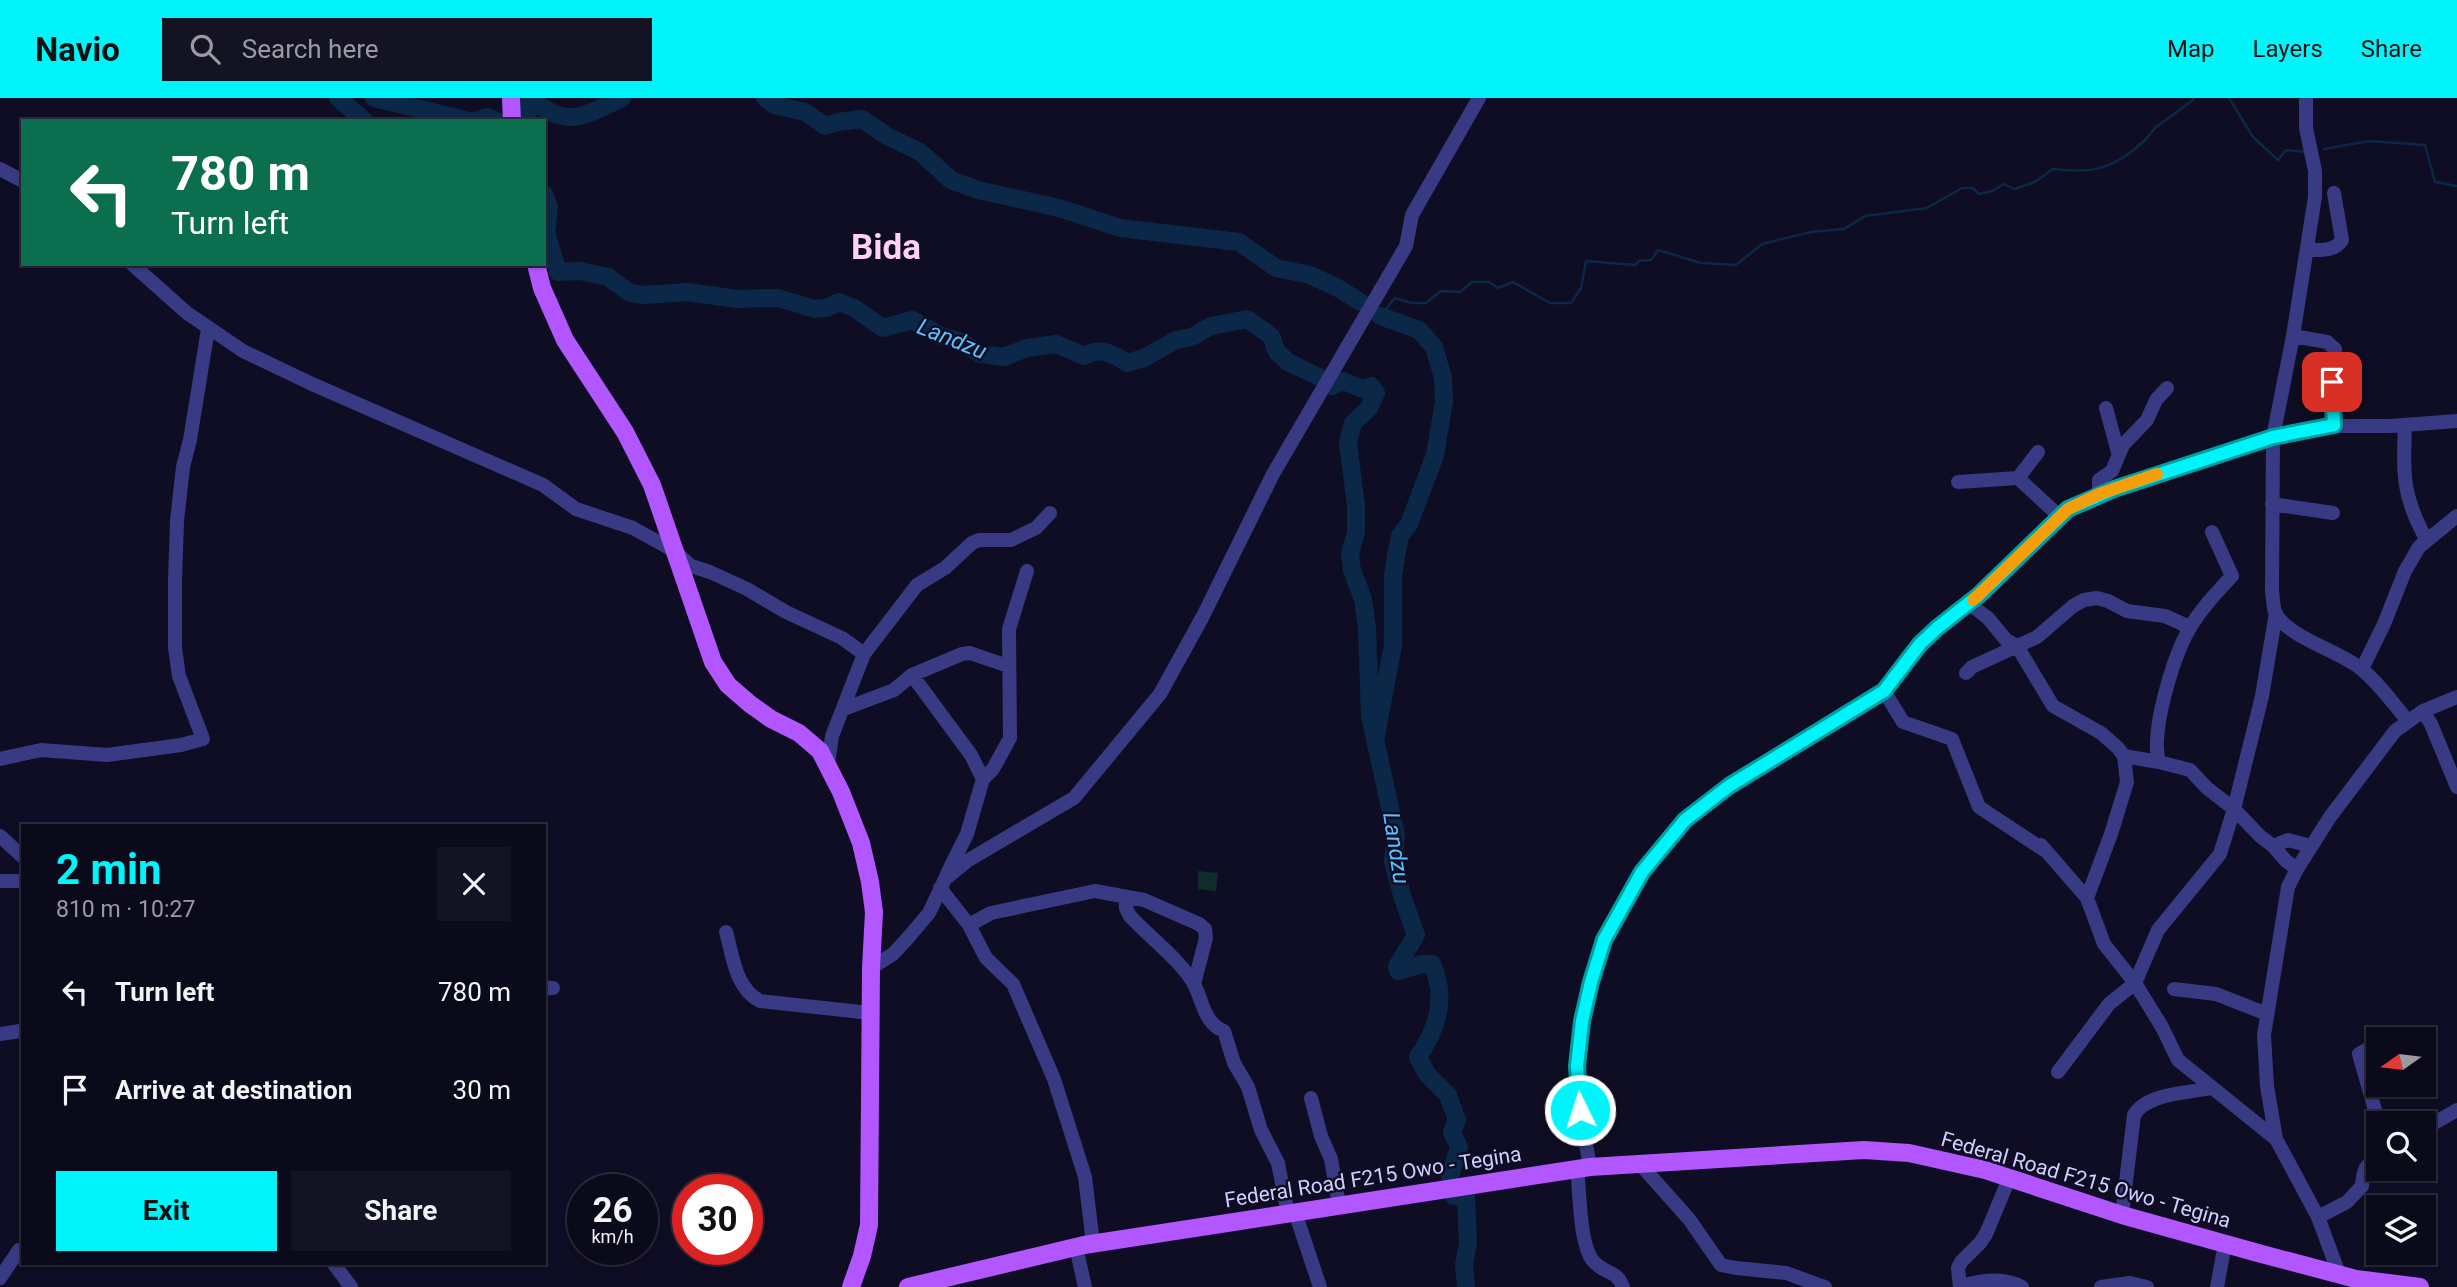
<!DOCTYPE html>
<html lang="en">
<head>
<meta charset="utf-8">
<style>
	:root { --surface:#0b0a1a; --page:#141323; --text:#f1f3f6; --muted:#9a9aa2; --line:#2b2b39; --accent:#00f5fa }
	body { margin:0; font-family:Roboto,sans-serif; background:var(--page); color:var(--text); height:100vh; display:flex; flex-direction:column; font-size:26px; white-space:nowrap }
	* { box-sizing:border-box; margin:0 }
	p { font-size:23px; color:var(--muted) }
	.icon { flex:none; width:38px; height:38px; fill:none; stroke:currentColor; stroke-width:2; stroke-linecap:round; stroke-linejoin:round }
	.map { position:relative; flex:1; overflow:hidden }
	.sheet { position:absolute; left:21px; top:726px; width:525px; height:441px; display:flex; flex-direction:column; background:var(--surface); border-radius:0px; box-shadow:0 2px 5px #0004,0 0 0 2px var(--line) }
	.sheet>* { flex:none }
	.hud { position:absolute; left:21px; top:21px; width:525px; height:147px; border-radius:0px; box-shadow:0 2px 5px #0004,0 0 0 2px var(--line); background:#0b6e4f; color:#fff; overflow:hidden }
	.needle { width:46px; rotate:256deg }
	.controls { position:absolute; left:2366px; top:929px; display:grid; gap:14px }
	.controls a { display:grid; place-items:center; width:70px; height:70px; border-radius:0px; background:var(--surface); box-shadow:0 2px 5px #0004,0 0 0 2px var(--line); font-size:35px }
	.speed { position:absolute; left:567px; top:1076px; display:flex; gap:14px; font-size:35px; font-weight:700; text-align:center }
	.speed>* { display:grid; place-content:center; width:91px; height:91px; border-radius:50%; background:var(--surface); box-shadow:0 2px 5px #0004,0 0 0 2px var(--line); line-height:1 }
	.speed small { font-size:18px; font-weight:400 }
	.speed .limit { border:10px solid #d22; background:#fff; color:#111 }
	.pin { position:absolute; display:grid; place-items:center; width:60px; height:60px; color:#fff; margin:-30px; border-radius:14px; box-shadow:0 4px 10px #0006 }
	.me { position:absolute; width:77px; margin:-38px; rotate:356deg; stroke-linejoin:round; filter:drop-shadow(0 0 5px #0008) }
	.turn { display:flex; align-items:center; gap:24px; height:147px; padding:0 35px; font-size:32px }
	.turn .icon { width:91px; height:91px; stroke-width:2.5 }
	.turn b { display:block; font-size:49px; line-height:60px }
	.round { display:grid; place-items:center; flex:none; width:74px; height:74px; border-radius:0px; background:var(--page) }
	.summary { display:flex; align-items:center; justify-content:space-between; height:119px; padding:0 35px }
	h1 { font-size:42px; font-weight:700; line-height:52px; color:var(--accent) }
	.button { display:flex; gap:14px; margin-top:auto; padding:14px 35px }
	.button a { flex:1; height:80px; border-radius:0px; background:var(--accent); color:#111; font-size:28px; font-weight:700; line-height:80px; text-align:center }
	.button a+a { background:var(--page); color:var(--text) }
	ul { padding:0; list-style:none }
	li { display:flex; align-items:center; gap:21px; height:98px; padding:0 35px }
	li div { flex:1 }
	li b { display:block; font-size:26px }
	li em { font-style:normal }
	header { display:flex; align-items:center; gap:42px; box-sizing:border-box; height:98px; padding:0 35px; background:var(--accent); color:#111 }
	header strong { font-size:33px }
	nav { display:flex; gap:38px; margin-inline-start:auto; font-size:24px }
	.search { width:490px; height:63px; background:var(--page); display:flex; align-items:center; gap:18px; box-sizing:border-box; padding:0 24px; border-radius:0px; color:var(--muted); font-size:26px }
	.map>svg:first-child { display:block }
</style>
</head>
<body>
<header>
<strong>Navio</strong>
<div class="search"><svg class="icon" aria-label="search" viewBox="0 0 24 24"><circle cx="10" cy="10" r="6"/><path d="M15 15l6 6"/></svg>Search here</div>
<nav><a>Map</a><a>Layers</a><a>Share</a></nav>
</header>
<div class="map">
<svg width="2457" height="1189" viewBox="0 0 2457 1189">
	<rect width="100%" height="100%" fill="#0f0d23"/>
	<!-- green -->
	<path fill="#102d2a" d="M1198 773 1218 775 1216 793 1198 791Z"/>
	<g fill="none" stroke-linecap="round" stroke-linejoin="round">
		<!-- stream -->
		<path stroke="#0c2848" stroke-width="2.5" d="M2229 0 2253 39 2278 62 2286 52 2305 54
			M2324 51 2369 43 2425 47 2435 84 2457 88
			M1380 218 1395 200 1411 205H1426L1441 193 1460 194 1472 184H1489L1498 190 1513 184 1550 205H1571L1581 190 1586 163 1635 167 1639 163 1651 162 1658 152 1701 165 1736 167 1762 146 1811 134 1844 131 1865 118 1927 110 1962 90H1973L1979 96 1992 93 2004 86 2014 91 2035 84 2053 71C2092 76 2114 71 2144 43 2149 38 2153 31 2159 27 2171 18 2183 10 2195 0"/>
		<!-- river -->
		<path stroke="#0c2848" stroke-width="18" d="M338 0 365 23
			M374 0 469 23
			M765 0 774 7 805 14 825 28 838 24 862 21 887 38 920 54 951 82 978 92 1059 110 1120 130 1239 144 1276 170 1310 177 1338 190 1360 204
			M474 23 487 19 497 23
			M527 23 529 1C540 8 555 19 570 19 583 20 610 6 622 0
			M544 96 549 109 546 134 558 174 580 173 608 179 630 195 644 197 687 194 737 201 778 200 814 211 826 210 839 204 854 210 883 230 912 222 941 238 962 244 980 256 1004 259 1027 250 1056 246 1084 258C1099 249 1113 255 1127 265L1144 260 1176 242 1192 239 1211 228 1247 221 1271 238 1277 254 1288 264 1319 279
			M1332 288 1343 283 1363 291 1371 288 1376 295 1369 310 1353 325 1348 345 1356 407V435L1350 455 1352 472 1363 501 1367 530 1370 618 1396 737 1393 763 1403 801 1416 837 1397 868 1398 873 1422 866H1432C1447 900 1438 930 1418 959L1427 976 1448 997 1457 1022 1452 1034 1459 1049 1450 1079
			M1376 638 1393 547V478L1396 458 1400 438 1409 426 1435 357 1444 303 1443 280 1434 249 1419 232 1380 218
			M1454 1098 1466 1100 1468 1145 1464 1167 1466 1189"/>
		<!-- minor -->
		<path stroke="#383b83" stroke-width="14" d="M2306 0V30L2315 73V99L2293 238 2273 339 2272 493C2273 499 2273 508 2275 514 2285 538 2339 553 2360 570 2378 584 2392 604 2407 622
			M0 71 23 83
			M2307 152C2320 152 2334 154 2342 142L2334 95
			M132 166 187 215 243 253 312 286 543 387 576 411 633 430 676 454 691 468 710 474 747 491 786 514 842 540 864 556
			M2293 238 2327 244 2335 251 2332 301 2334 327
			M2106 310 2118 354
			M2405 327C2403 376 2402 397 2426 441
			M2018 380 2038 354
			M1958 384 2018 380 2059 418
			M2099 396V382L2112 373 2123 347 2147 322 2156 302 2167 290
			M2272 406 2333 415
			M2212 434 2232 478C2216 495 2200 512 2188 533 2173 561 2150 634 2159 664L2190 672 2207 690 2234 711 2260 738 2273 748 2286 763 2297 771
			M1968 505 1988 520 2006 542 2017 548 2053 608 2101 635 2118 650 2124 658 2127 684 2111 736 2087 800
			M2362 571 2384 526 2405 473 2419 449 2457 418
			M1966 575 1972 569 2037 539 2073 508 2084 502 2097 500 2108 503 2127 513 2165 518 2185 527 2188 534
			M912 577 971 657 983 681
			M1884 593 1903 624 1952 641 1979 709 2044 752
			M844 611 894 592 912 577 962 556 970 555 1008 568
			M2423 613 2431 626 2457 689
			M2124 658 2159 664
			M0 661 41 652 107 657 181 647 203 641 179 578 175 550V483L177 423 183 369 190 342 208 231
			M828 666 832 638 864 556 917 487 945 470 972 445 979 442H1011L1036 430 1050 415
			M0 738 23 759
			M2041 747 2087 800 2104 846 2135 885 2162 929 2178 962 2276 1041
			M2273 748 2288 742 2311 748
			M947 776 967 736 983 681 993 671 1010 640 1009 531 1027 473
			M0 783H23
			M940 790 969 827 991 815 1095 793 1144 802 1199 826 1205 831 1206 840 1194 886
			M1125 800 1126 810 1130 818C1149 839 1182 863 1195 888 1203 905 1205 926 1224 933L1234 965 1248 989 1261 1032 1278 1065 1288 1116
			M969 827 986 860 1013 886 1054 981 1085 1079 1093 1145
			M726 834C733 858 735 890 760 903L870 915
			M871 870 893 856 907 841 929 815 945 781 967 763 1074 700 1160 596 1203 518 1273 376 1406 148 1412 117 1479 0
			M544 890H553
			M2174 891 2216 896 2267 916
			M0 936 20 933
			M2378 945 2359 956 2379 1026
			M2058 974 2109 906 2135 885 2158 832 2220 756 2234 711 2262 598 2276 515
			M1311 1000 1321 1038 1331 1061 1339 1107
			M2424 1031 2457 1012
			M1639 1065 1689 1121 1721 1167 1736 1170 1786 1175 1825 1189
			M1590 1069 1580 1012 1576 968 1591 884 1604 842 1622 808 1642 774 1685 722 1729 688 1884 593 1920 546 1937 530 1979 497 2059 418 2078 406 2114 391 2273 339 2327 328H2390L2457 323
			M1577 1071C1580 1093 1579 1148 1594 1164 1605 1176 1617 1172 1623 1189
			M1295 1114 1320 1189
			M2122 1117 2134 1017C2147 995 2188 995 2212 990
			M2318 1119 2347 1104 2362 1088C2363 1072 2365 1068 2378 1058
			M1076 1149 1085 1189
			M334 1166 351 1189
			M2339 1176 2318 1119 2276 1041 2267 988 2264 937 2288 789 2297 771 2330 719 2395 633 2423 613 2457 599
			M0 1180 19 1152
			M1960 1188C1980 1183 2003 1178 2022 1189
			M1960 1189 1958 1170 1961 1164 1980 1145 1986 1136 2009 1081
			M2101 1189 2130 1185 2147 1189
			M2217 1189 2225 1146"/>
		<!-- major -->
		<path stroke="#b256ff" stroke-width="18" d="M511 0 512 23
			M536 166 542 190 565 242 625 334 652 387 713 564 728 587 750 606 771 621 799 635 820 653 841 694 861 745 870 784 874 814 871 870 869 1127 862 1158 851 1189
			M908 1189 1084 1147 1590 1069 1864 1052 1909 1055 1985 1072 2122 1117 2258 1155 2356 1181 2420 1189"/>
	</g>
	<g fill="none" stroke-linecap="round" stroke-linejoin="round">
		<!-- route casing -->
		<g stroke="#009fa2" stroke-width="18">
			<path id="route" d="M1580 1012 1577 968 1582 923 1591 884 1604 842 1642 774 1685 722 1729 688 1884 593 1920 546 1937 530 1979 497 2068 411 2114 391 2273 339 2334 327 2332 284"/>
		</g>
		<!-- route -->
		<use href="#route" stroke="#00f5fa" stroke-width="12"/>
		<!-- slow -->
		<path stroke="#f59e0b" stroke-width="12" d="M1973 502 2068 411 2099 396 2157 376"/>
	</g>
	<g text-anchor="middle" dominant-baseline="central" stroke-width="5" stroke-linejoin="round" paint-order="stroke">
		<!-- street labels -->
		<g font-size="21" fill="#d1cfff" stroke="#0f0d23">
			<text transform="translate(1373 1079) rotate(-9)">Federal Road F215 Owo - Tegina</text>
			<text transform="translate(2086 1082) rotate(16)">Federal Road F215 Owo - Tegina</text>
		</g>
		<!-- water labels -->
		<g font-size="23" font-style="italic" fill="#5dc1ff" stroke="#0f0d23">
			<text transform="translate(952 241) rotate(22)">Landzu</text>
			<text transform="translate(1396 750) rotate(81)">Landzu</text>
		</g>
		<!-- town labels -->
		<g font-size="35" font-weight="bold" fill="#ffd1f2" stroke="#0f0d23">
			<text x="886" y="149">Bida</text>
		</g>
	</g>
</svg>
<div class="controls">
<a><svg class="needle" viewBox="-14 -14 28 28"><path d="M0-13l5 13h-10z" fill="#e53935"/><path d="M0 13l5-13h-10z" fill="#9a9aa2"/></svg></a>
<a><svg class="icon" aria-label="search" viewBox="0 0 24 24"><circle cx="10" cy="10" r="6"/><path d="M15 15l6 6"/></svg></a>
<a><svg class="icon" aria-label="layers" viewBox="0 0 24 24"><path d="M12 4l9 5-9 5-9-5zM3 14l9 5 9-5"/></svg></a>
</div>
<div class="speed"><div>26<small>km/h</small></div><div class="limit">30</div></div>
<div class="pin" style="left:2332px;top:284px;background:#d93025"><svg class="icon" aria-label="arrive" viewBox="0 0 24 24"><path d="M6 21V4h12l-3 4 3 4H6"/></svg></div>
<svg class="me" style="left:1580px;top:1012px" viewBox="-20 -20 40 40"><circle r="17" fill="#00f5fa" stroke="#fff" stroke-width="3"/><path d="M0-11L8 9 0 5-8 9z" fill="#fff"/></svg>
<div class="hud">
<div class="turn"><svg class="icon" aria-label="left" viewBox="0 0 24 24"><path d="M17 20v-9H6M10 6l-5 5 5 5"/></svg><div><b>780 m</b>Turn left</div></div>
</div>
<section class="sheet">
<div class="summary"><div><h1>2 min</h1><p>810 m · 10:27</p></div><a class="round"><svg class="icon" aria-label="close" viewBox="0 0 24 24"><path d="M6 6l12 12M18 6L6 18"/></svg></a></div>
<ul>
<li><svg class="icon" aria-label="left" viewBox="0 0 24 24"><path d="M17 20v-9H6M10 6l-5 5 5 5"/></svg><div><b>Turn left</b></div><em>780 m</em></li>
<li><svg class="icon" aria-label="arrive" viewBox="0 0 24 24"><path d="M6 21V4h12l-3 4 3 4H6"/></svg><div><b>Arrive at destination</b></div><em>30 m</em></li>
</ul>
<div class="button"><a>Exit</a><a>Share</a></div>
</section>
</div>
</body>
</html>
